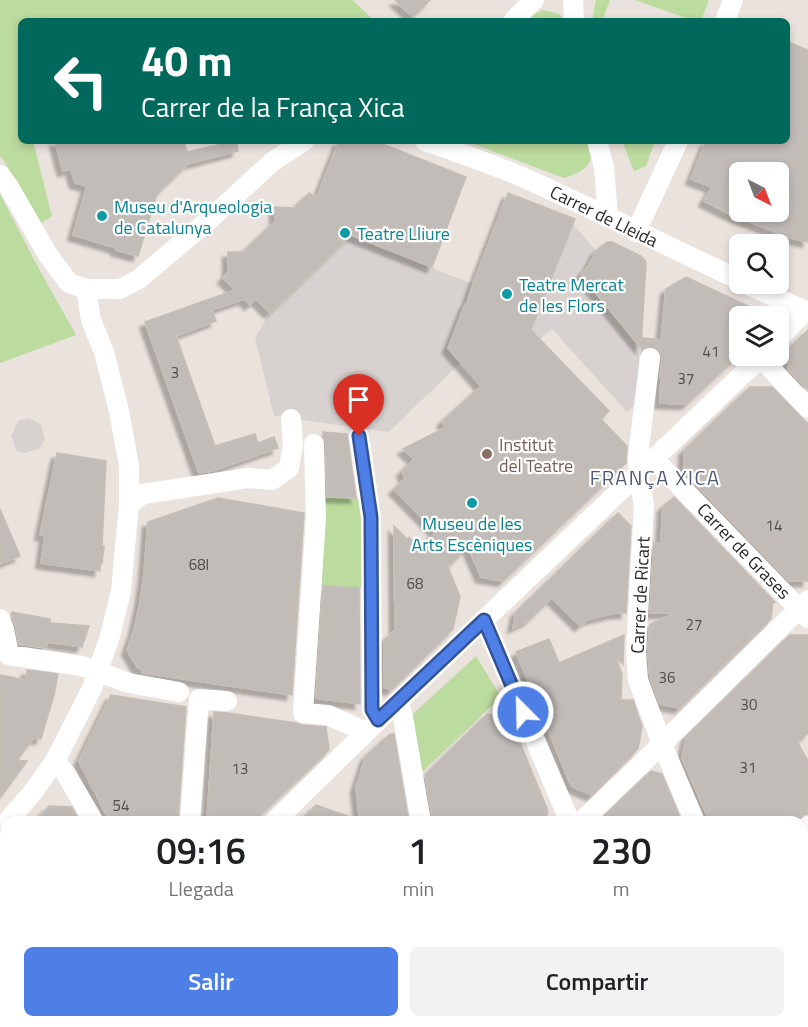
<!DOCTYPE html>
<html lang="es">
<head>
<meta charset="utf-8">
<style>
	:root { --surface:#fff; --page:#f2f2f2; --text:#202124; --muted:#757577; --accent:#4e7fe6 }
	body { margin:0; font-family:"Titillium Web",sans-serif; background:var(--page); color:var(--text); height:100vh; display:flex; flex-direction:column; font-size:22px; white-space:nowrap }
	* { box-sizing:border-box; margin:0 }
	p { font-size:20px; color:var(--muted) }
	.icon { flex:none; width:33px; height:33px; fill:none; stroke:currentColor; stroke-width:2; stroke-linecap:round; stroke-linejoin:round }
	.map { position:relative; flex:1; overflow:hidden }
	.details { position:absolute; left:0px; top:816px; width:808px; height:212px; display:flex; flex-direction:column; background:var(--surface); border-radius:18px 18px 0 0; box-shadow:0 3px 9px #0003 }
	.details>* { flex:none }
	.guide { position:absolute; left:18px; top:18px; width:772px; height:126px; border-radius:9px; box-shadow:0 3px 9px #0003; background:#00695c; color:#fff; overflow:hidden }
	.needle { width:39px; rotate:138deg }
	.tools { position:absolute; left:729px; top:162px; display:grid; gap:12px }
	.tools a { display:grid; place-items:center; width:60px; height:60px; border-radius:9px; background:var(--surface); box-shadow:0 3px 9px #0003; font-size:30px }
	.pin { position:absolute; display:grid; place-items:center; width:51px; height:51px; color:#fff; margin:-62px -26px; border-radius:50% 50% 50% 0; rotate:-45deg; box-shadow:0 0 6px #0007 }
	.pin .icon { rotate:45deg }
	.me { position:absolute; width:66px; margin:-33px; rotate:337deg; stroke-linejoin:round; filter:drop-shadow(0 0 4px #0008) }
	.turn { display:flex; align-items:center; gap:21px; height:126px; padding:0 24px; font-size:27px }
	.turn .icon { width:78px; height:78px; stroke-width:2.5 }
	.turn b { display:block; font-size:42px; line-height:51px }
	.eta { display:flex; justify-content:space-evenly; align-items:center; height:102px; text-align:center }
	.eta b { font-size:36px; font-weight:600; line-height:42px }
	.cta { display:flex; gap:12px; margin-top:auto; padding:12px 24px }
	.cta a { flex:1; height:69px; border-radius:9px; background:var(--accent); color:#fff; font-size:24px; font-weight:600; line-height:69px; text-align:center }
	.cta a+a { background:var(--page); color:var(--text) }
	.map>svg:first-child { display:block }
</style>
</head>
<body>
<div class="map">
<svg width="808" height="1027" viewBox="0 0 808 1027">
	<defs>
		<filter id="shadow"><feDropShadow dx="-5.5" dy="5.5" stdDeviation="1.5" flood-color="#0004"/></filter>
	</defs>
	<rect width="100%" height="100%" fill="#eae2dd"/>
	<!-- education -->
	<path fill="#eaddce" d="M6 993V1022H44L46 1027H0V996Z"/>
	<!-- green -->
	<path fill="#bcdb9f" d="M0 0H352L375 21H21V141H33L52 216 41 223 4 161 0 156Z
		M596 0H610L602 21H592Z
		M635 0H709L701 21H689V19Z
		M543 10 559 14 564 21H526L534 14Z
		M465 141H589C598 163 583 173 564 178Z
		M622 141H655L646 166 634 171Z
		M0 194 38 267 76 335 0 363Z
		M322 497 360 499 364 588 319 586Z
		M476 656 501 697 420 774 412 715Z"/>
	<!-- plaza -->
	<path fill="#d7d2cf" d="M573 224 596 251 581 275 640 347 636 403 627 412 552 329 539 340 531 331Z
		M351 235 432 267 437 270 473 284 465 304 461 362 389 432 274 416 255 338 270 313Z
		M28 418 41 424 45 439 39 449 25 453 17 451 11 436 18 421Z
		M279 1022H387L388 1027H268Z
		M588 1022H667L669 1027H581L580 1023Z"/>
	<!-- building -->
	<path fill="#c2bcb9" stroke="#c5beb7" stroke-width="1.5" fill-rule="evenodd" filter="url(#shadow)" d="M395 0H430L413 17Z
		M788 42 808 50V242L788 237 725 212H726L704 201 712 187 691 179 706 141H788ZM740 172H778V212H740Z
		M55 141H184L187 152 236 141 238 151 188 164 157 194 138 256 116 250 117 248 73 235 87 186 75 183 71 169 63 171Z
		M339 141H375L466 177 432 267 351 235 270 313 256 299 250 305 244 299 212 310 216 321 176 336 215 446 255 434 258 443 274 437 278 448 212 471 199 473 145 322 235 290 223 278 228 272V252H243L275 221V207L294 208 309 193 317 197Z
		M508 193 575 219 531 330 609 411 601 419 627 446 626 463 503 581 481 577 468 547 448 567 460 597 453 629 391 690 384 687V640L395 630 394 526 407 539 409 537 420 549 436 532 394 489 405 479 402 471 414 459 403 449 446 427 442 421 481 386 448 348 465 304 466 305 473 284Z
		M607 242H612L641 256 646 262 641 348 581 275 589 265 596 251Z
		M686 277 769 316H740V354L687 404 660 403 661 376 660 378 662 359 660 352 666 289Z
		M808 330V390L788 370V349Z
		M750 387H772L808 424V581H789L684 472V450Z
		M323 432 347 434 356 498 327 497 326 444 323 437Z
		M57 453 106 461 102 546H104L102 564H100V571L41 563 45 535H40Z
		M674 497 775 602H773L771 619 680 708 660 704 650 677 648 652 650 624 676 613H650L654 543H661L663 506Z
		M218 498 304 513 292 695 142 673 143 669 138 668 127 650 134 630 140 603 144 575 148 522Z
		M0 509 20 556 0 564Z
		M618 513 631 526 626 613H615L587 620 580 626 552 598 529 620 513 628 516 612Z
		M323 586 359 588 360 704 316 698Z
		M12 612 50 619V623L89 626 82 647 47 642 46 648 19 644 16 627 11 614Z
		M624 635 623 664 614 654 622 674 621 700H633L642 726 638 749 592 795 573 787 570 783 516 652 549 639 559 663Z
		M790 635H808V733L798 743 808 761V814L801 816 794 822H710L682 758 687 736Z
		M27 670 58 674 54 695 41 739 34 738 17 760 27 761 0 798V675L26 680Z
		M111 695 186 707 178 822H110L79 761Z
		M214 712 228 713 296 723 302 725 326 727 329 750 253 822H207Z
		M487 714 510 718 548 811 545 822H433L425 775Z
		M390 734H394L409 822H360L356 787 366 756Z
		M651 771 662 774 682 822H598Z
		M316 805 359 820 358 822H298Z
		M49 806 72 807 80 822H36Z"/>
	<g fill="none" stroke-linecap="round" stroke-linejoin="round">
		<!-- minor-tunnel -->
		<path stroke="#c3bdb9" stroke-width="20" stroke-dasharray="20 10" stroke-linecap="butt" d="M650 358 653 331"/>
		<!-- minor -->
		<path stroke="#fff" stroke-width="20" d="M573 0 574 21
			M513 21 534 0
			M725 21 733 0
			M425 141C457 152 489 163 520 176 594 209 666 246 740 280
			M597 141 604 167 608 217
			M0 175 9 187 48 255 69 283 86 289H120L139 279 210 219 272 162 304 141
			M636 232 678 141
			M746 284 808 312
			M778 339 805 311
			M760 357 808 408
			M650 358 638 456V474L644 505 636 652 638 680 662 744 695 822
			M359 436 371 517 372 710 378 720
			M314 444 316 518 303 713 328 715 366 732
			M654 459 808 618
			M129 504 143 494 248 478 272 480 289 468 293 444 291 419
			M0 619 4 629 9 655 82 666 129 683 179 692
			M484 620 570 822
			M399 702 403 717 421 822
			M55 761 66 774 94 822
			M7 822 33 792 55 761 92 688 110 636 121 591 129 504V466L119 411 104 352 91 320 86 289
			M190 822 199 699 227 701
			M274 822 366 732 762 356
			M581 822 662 744 808 600
			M802 831 808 826
			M0 917 6 929
			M0 984 6 981
			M55 1022 58 1027
			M199 1022 202 1027
			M456 1022 457 1027
			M659 1022 662 1027
			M779 1022 781 1027
			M259 1027 269 1022
			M594 1027 599 1022"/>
	</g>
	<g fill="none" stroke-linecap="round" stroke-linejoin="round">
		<!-- route casing -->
		<g stroke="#335396" stroke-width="15">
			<path id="route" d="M359 436 371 517 372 710 378 720 484 620 523 712"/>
		</g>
		<!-- route -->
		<use href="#route" stroke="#4e7fe6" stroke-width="10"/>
	</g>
	<!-- markers -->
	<g fill="#0f9aa8" stroke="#fff" stroke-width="2">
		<circle cx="102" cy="216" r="6"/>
		<circle cx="345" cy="233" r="6"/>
		<circle cx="507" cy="294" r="6"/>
		<circle cx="472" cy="503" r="6"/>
	</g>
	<circle fill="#8d6e63" stroke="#fff" stroke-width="2" cx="487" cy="454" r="6"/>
	<g text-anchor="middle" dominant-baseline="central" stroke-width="4.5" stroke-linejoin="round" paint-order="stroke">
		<!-- number labels -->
		<g font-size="15" fill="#4f4e4d">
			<text x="711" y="351">41</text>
			<text x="175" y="372">3</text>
			<text x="686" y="378">37</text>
			<text x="774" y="525">14</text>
			<text x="199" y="564">68I</text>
			<text x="415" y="583">68</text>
			<text x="694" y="624">27</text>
			<text x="667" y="677">36</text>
			<text x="749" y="704">30</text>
			<text x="748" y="767">31</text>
			<text x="240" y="768">13</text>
			<text x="121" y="805">54</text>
		</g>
		<!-- culture labels -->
		<g font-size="18" fill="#0d838f" stroke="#fff" text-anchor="start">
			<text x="114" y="206">Museu d'Arqueologia<tspan x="114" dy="21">de Catalunya</tspan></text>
			<text x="357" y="233">Teatre Lliure</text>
			<text x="519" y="284">Teatre Mercat<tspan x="519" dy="21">de les Flors</tspan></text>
			<text x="472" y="523" text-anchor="middle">Museu de les<tspan x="472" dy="21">Arts Escèniques</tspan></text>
		</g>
		<!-- street labels -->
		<g font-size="18" fill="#292929" stroke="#fff">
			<text transform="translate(604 216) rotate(26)">Carrer de Lleida</text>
			<text transform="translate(744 551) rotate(46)">Carrer de Grases</text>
			<text transform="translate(640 595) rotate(-87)">Carrer de Ricart</text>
		</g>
		<!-- education labels -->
		<g font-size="18" fill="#785e54" stroke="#fff" text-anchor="start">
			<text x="499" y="444">Institut<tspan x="499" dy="21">del Teatre</tspan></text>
		</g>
		<!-- neighbourhood labels -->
		<g font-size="20" letter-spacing="1.5" fill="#4f5b75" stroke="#fff">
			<text x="655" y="477">FRANÇA XICA</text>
		</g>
	</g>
</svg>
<div class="tools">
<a><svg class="needle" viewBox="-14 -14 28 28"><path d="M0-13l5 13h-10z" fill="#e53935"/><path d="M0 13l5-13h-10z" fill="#757577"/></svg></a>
<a><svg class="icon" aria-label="search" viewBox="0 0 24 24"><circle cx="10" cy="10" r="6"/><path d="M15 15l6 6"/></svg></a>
<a><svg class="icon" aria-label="layers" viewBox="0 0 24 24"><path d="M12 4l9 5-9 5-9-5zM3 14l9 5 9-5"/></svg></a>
</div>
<div class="pin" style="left:359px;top:436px;background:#d93025"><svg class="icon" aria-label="arrive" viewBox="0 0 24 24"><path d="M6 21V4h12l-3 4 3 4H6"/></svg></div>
<svg class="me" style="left:523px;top:712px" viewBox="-20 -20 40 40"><circle r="17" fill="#4e7fe6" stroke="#fff" stroke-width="3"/><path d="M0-11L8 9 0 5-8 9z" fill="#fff"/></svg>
<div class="guide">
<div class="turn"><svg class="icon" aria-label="left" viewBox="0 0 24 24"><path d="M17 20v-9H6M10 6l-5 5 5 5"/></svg><div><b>40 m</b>Carrer de la França Xica</div></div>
</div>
<section class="details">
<div class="eta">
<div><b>09:16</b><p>Llegada</p></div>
<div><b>1</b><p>min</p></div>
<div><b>230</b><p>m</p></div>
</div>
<div class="cta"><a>Salir</a><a>Compartir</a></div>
</section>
</div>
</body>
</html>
